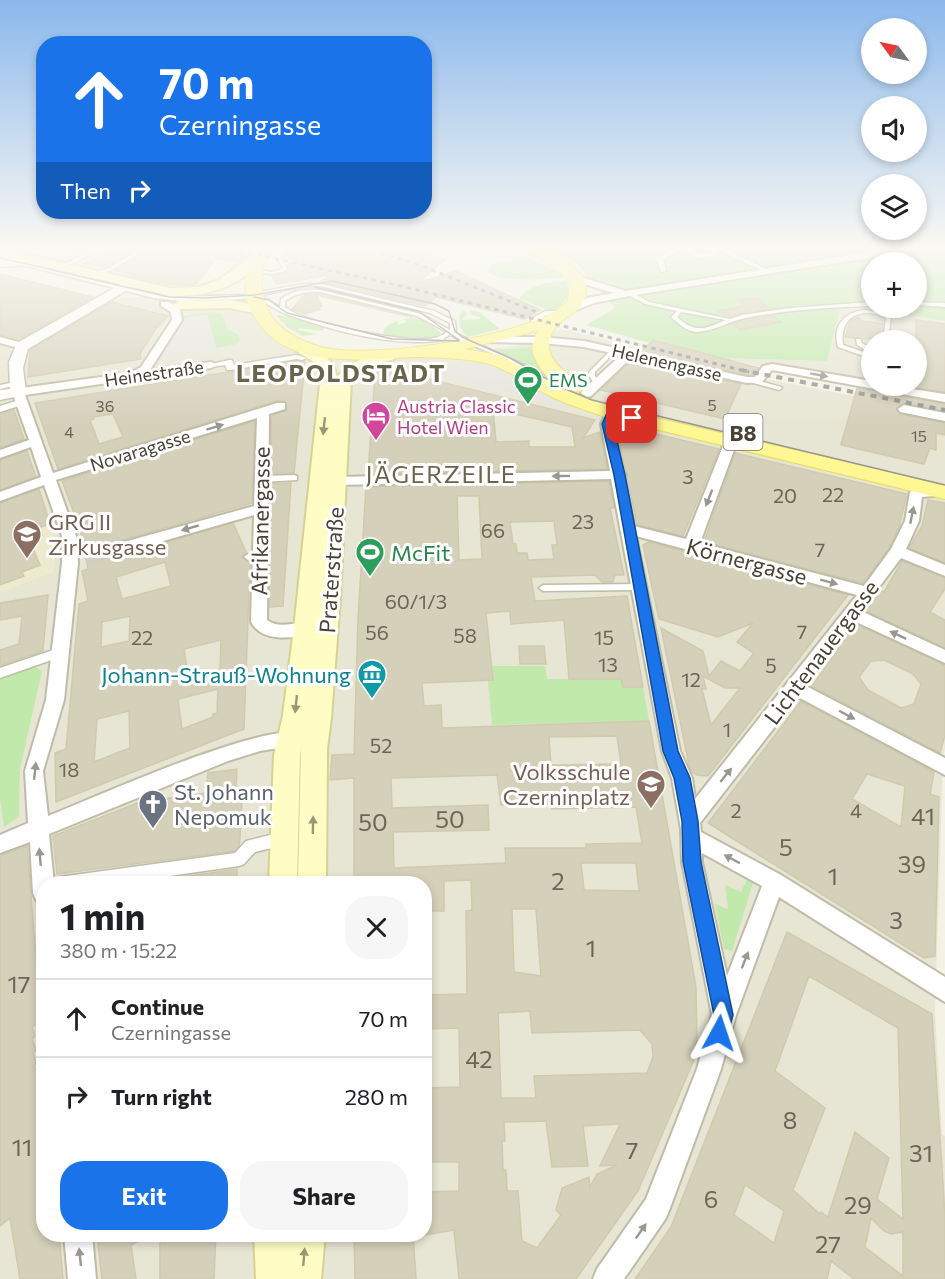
<!DOCTYPE html>
<html lang="en">
<head>
<meta charset="utf-8">
<style>
	:root { --surface:#fff; --page:#f6f6f6; --text:#202124; --muted:#757577; --line:#e0e0e0; --accent:#1a73e8 }
	body { margin:0; font-family:Commissioner,sans-serif; background:var(--page); color:var(--text); height:100vh; display:flex; flex-direction:column; font-size:22px; white-space:nowrap }
	* { box-sizing:border-box; margin:0 }
	p { font-size:20px; color:var(--muted) }
	.icon { flex:none; width:33px; height:33px; fill:none; stroke:currentColor; stroke-width:2; stroke-linecap:round; stroke-linejoin:round }
	.map { position:relative; flex:1; overflow:hidden }
	.details { position:absolute; left:36px; top:876px; width:396px; height:366px; display:flex; flex-direction:column; background:var(--surface); border-radius:24px; box-shadow:0 3px 9px #0003 }
	.details>* { flex:none }
	.top-card { position:absolute; left:36px; top:36px; width:396px; height:183px; border-radius:24px; box-shadow:0 3px 9px #0003; background:#1a73e8; color:#fff; overflow:hidden }
	.needle { width:39px; rotate:303deg }
	.tools { position:absolute; left:861px; top:18px; display:grid; gap:12px }
	.tools a { display:grid; place-items:center; width:66px; height:66px; border-radius:50%; background:var(--surface); box-shadow:0 3px 9px #0003; font-size:30px }
	.pin { position:absolute; display:grid; place-items:center; width:51px; height:51px; color:#fff; margin:-26px; border-radius:12px; box-shadow:0 3px 9px #0006 }
	.me { position:absolute; width:66px; margin:-33px; rotate:5deg; stroke-linejoin:round; filter:drop-shadow(0 0 4px #0008) }
	.turn { display:flex; align-items:center; gap:21px; height:126px; padding:0 24px; font-size:27px }
	.turn .icon { width:78px; height:78px; stroke-width:2.5 }
	.turn b { display:block; font-size:42px; line-height:51px }
	.then { display:flex; align-items:center; height:57px; padding:0 24px; background:#0003; gap:12px; font-size:22px }
	.round { display:grid; place-items:center; flex:none; width:63px; height:63px; border-radius:24px; background:var(--page) }
	.overview { display:flex; align-items:center; justify-content:space-between; height:102px; padding:0 24px }
	h1 { font-size:36px; font-weight:700; line-height:45px }
	.button { display:flex; gap:12px; margin-top:auto; padding:12px 24px }
	.button a { flex:1; height:69px; border-radius:24px; background:var(--accent); color:#fff; font-size:24px; font-weight:700; line-height:69px; text-align:center }
	.button a+a { background:var(--page); color:var(--text) }
	ul { padding:0; list-style:none }
	li { display:flex; align-items:center; gap:18px; height:78px; padding:0 24px; border-top:2px solid var(--line) }
	li div { flex:1 }
	li b { display:block; font-size:22px }
	li em { font-style:normal }
	.map>svg:first-child { display:block }
</style>
</head>
<body>
<div class="map">
<svg width="945" height="1279" viewBox="0 0 945 1279">
	<rect width="100%" height="100%" fill="#f3f2e5"/>
	<!-- residential -->
	<path fill="#e7e5d3" fill-rule="evenodd" d="M8 247H91L101 249 75 262Z
		M246 294 247 309 264 331 288 347 329 359 359 360 446 356 518 345 562 329 642 349 641 352 685 364 945 413V748L943 756 935 1013 942 1135 945 1136V1279H0V303L59 318 94 298ZM44 884H424V1234H44Z
		M853 307 945 321V404L720 358 827 361 840 309ZM872 340H916V386H872Z"/>
	<!-- education -->
	<path fill="#edebce" d="M50 524 56 548 54 572 0 592V541Z"/>
	<!-- green -->
	<path fill="#c1e9ac" fill-rule="evenodd" d="M545 247H559L568 252 565 247H945V321L853 307 840 309 827 361 720 358 655 339 650 343 586 325 615 308 578 264ZM872 262H916V308H872Z
		M527 259C538 262 556 269 564 277 545 279 502 284 487 271L494 263Z
		M567 281 569 294 559 309 550 311 519 299C530 283 549 283 567 281Z
		M464 310 467 314 462 320 480 319V317L471 315 470 310 479 312 500 329 467 337C460 330 455 317 464 310Z
		M212 312 222 314 228 330 238 334 240 341 234 345 216 348 207 315 185 318 184 321 181 320 183 316Z
		M279 315 317 322 325 327 322 331 299 328 298 330 317 334 303 336 287 327 277 316Z
		M416 318 426 320 441 333C428 343 395 342 383 333 384 327 391 323 397 321L398 325 407 322 403 319Z
		M532 347C533 364 548 374 560 385L516 359 496 350Z
		M34 666 42 671 20 769 19 817 4 827 0 799V678Z
		M492 666H545L547 679H621L623 687H643L649 721 492 725 488 681 493 680Z
		M747 880 753 883 732 951 724 949 715 904 728 909 725 885 741 892Z"/>
	<!-- parking -->
	<path fill="#e4e3de" d="M207 314 216 348 157 358 181 321H185V318Z
		M477 363H486L504 369 552 397 551 399 565 402 562 407 423 373 424 370Z"/>
	<!-- building -->
	<path fill="#d5d0ba" stroke="#d0caad" stroke-width="1.5" fill-rule="evenodd" d="M116 247H141L106 267 84 264Z
		M152 247H255L237 262 217 258 195 285 167 284 115 271Z
		M288 247H421L415 251 446 259 417 283 456 271 540 310 524 319 436 297 425 306 320 282 330 275 276 284 272 276 286 273 288 265 296 260 283 258Z
		M0 274 93 297 20 339 0 335Z
		M320 294 412 317 316 295 322 306H319L320 309 305 314 292 309 305 295Z
		M756 298 770 309 730 317 718 311 745 306 739 301Z
		M111 302 168 316 155 330 140 354 141 359 28 377 30 350Z
		M773 316 781 322 740 330 733 324Z
		M859 317 861 321 883 324 881 340 845 337 850 322Z
		M916 320 945 324V392L916 387Z
		M654 340 740 363 759 368 754 375H747L640 351Z
		M632 360 741 384 725 419 601 390Z
		M296 361H305L294 473H271V416L287 410 285 401H276L58 469 35 403ZM113 414 123 437 99 444 90 420 94 419 93 417Z
		M384 368 595 420 583 438 600 432 607 469 368 474 375 374ZM493 409 572 427 575 447H529V441L496 442Z
		M857 388 945 404V411L904 403 896 409 900 414 945 423V435L936 433V450L930 448 924 464 841 445Z
		M14 410 24 439 0 448V414Z
		M255 421 252 503 105 545 102 552 112 558 233 523 246 552 242 557 247 562H250L244 729 56 802 55 753 66 749 79 604 88 601 82 571 88 569 86 558 80 529 62 481ZM165 562 171 586 122 599 116 577ZM130 616 129 641 101 647 102 622ZM221 640 220 669 188 676 184 649ZM218 689 217 713 213 714V717L182 729 178 699ZM129 711 130 748 94 762 97 719Z
		M619 425 719 449 683 536 637 525 616 426Z
		M27 451 36 477 0 490V460Z
		M735 453 907 494 899 527 889 548 863 583 704 542Z
		M609 481 614 508H610L624 575H615L613 582H602L595 575 531 577 535 601 627 596 643 687H623L621 679H569L564 620 511 624 510 611 486 613 493 680 422 683 424 706 441 705 442 728 649 721 696 987 697 1042 693 1062 638 1191 576 1279H459L454 1230 424 1235V1192L459 1191V1162H424V1088L460 1087 459 1028 424 1029V995L467 994 466 911 472 910 471 880 444 881V911H424V884H354V778L330 780 332 755 354 754 358 619 366 487ZM457 496H479L482 559 459 560ZM554 521 557 545H552L554 559 528 560 527 553H517L516 544H513L510 522ZM617 736 621 764 551 765 549 737ZM497 775 501 805 552 804V809L636 807 642 843 586 844V848H505L506 863 394 868 393 832 489 830 488 805 392 808 391 778ZM581 863H636L639 891 584 890ZM512 909H536L541 976 514 972ZM530 1011 532 1033 640 1030 652 1044 653 1057 647 1073 534 1076 536 1098H501L498 1013ZM546 1121 552 1167 588 1166 583 1126 620 1124 600 1166 617 1165 597 1174 590 1187 589 1177 562 1188 556 1210 561 1215 537 1248 522 1241 518 1191H507L506 1170H503L502 1141H505L504 1122Z
		M291 483 283 606 269 607 271 484Z
		M39 489 50 524 26 532 40 565 22 572 24 576 0 585V503Z
		M928 500 945 503V563L909 548 922 526Z
		M649 542 848 595 708 776 697 775 692 772 689 765 661 628 703 651 709 676 721 661 740 671 754 653 737 642 753 623 718 637 659 619 643 545ZM703 676 725 688H740L711 725 702 689H706Z
		M902 561 945 578V589L930 612 945 620V648L866 611 881 591 884 592Z
		M48 595 43 651 0 666V650L19 644 22 616 0 620V603Z
		M856 624 945 665V735L940 753 812 686ZM884 660 913 674 921 684 914 704 901 708 868 690 859 677 871 661Z
		M519 646H544L546 664H520Z
		M801 701 934 772 930 794 939 797 935 956 924 958 708 823ZM867 774 905 786 901 827 852 799Z
		M237 769 236 789H242V799L240 838 239 846 234 851 57 874 53 836 140 802 206 793 208 773Z
		M27 846 41 1021 32 1027 35 1036 32 1039 36 1050 33 1053 37 1063 34 1066 44 1089V1234H59L63 1279H20L10 1218 0 1226V856Z
		M237 869V884H133Z
		M787 932 932 1014 945 1215V1279H854L831 1261 827 1279H635L671 1227ZM809 976 898 1028 903 1219 877 1199 889 1158 855 1132 828 1217 821 1212 820 1214 793 1190 825 1108 775 1071ZM745 1185 784 1211 774 1243 734 1215ZM871 1218 884 1231 891 1234 903 1232V1276L865 1247Z
		M97 1234H152L131 1245 136 1279H102Z
		M160 1234H216L214 1279H160Z
		M354 1234H413L416 1279H355Z"/>
	<g fill="none" stroke-linecap="round" stroke-linejoin="round">
		<!-- minor-tunnel -->
		<path stroke="#d0cfc2" stroke-width="16" stroke-dasharray="16 8" stroke-linecap="butt" d="M86 558 111 551"/>
		<!-- service casing -->
		<g stroke="#bfbca8" stroke-width="3">
			<path id="service" d="M67 247C75 247 82 249 89 250 95 250 99 247 105 247L63 268 61 267V266L89 252Z
				M145 247H150L110 271 91 274 89 273 107 269Z
				M282 247H286L280 258 287 267 285 271 272 274 252 272V270H254L272 272 281 269 283 267 276 258Z
				M0 263 27 264 154 294 180 297 243 295 304 284H321L434 311 455 321 456 331 454 332C488 351 526 361 557 385L552 386 510 361 462 341 450 335 444 338V340C394 348 334 331 286 314 274 310 266 301 253 298V297L243 299 180 301 154 298 27 266 0 265ZM304 286H321L430 313 450 323V330L421 314 320 290C306 289 293 290 281 299L280 307 266 299 257 296ZM310 292H320L417 316 447 332C444 334 441 336 438 337 414 346 322 325 297 314 293 312 289 310 285 307V301C293 295 301 293 310 292Z
				M627 292H631L649 302 730 319 742 315 790 308 872 302V306C829 307 787 310 746 318 729 321 713 332 696 332 686 331 679 324 672 318L671 317 677 311 645 304 627 294ZM681 312 726 320C704 329 696 334 677 317Z
				M916 302 945 303V307L916 305Z
				M865 310 882 313 891 317 888 340H883L886 318C862 306 839 316 843 345L872 355V359L838 347C832 326 844 312 865 310Z
				M563 311 565 312V314L546 315 536 321 537 327 532 326 531 319 545 311Z
				M856 339H860L862 343 872 349V354L857 345Z
				M612 349 617 350 595 372V376L600 383 595 384 589 376V372Z
				M748 378 781 387 782 388 779 390 746 381 745 380Z
				M16 382 18 383V385L0 389V385Z
				M608 404 638 412 639 413 636 415 606 407V405Z
				M261 552 264 553 265 555 264 557 248 560 244 557 248 554Z
				M639 584 643 587 639 590 543 591 539 588 543 585Z"/>
		</g>
		<!-- pedestrian casing -->
		<g stroke="#bfbca8" stroke-width="3">
			<path id="pedestrian" d="M677 247H685L663 259 666 271 661 272 656 258Z
				M687 247H693L692 250C698 254 704 255 712 252L708 247H722L770 271 765 272 718 250 717 254C706 259 696 259 686 251Z
				M296 355 306 358 302 360 296 359 230 370H227L225 365 211 367 207 365 229 360H232L234 365Z
				M22 399 25 400V404L0 412V406Z
				M294 475 297 476V480L262 482 257 479 262 476Z
				M59 648 63 650 65 653 63 656 0 678V668Z
				M270 835 275 837 277 842 275 847 255 852 244 864 239 866 114 884H52L54 879 59 877 235 853 246 841Z"/>
		</g>
		<!-- minor casing -->
		<g stroke="#bfbca8" stroke-width="4">
			<path id="minor" d="M902 247H923L918 250 629 296 594 303 571 312 566 309 587 298 614 293 574 281V277L577 276 626 291Z
				M161 302H169L180 309 182 320 150 370 211 362 217 365 211 368 25 395 53 473 277 403H285V409L269 414 267 620C280 630 296 620 311 625L313 629 311 633C292 639 262 642 251 622L254 515 111 556 104 551 106 547 254 506 257 418 56 480 76 536 78 563 64 700 43 771 48 816C94 798 265 720 304 734L307 739 304 744 260 751 228 761 49 834 54 884H44V903L36 900 33 893 30 842 0 853V835L28 823 25 771 46 700 62 563V536L44 485 0 501V492L41 477 31 447 0 458V450L29 440 12 392 14 389 130 373 141 367 172 320 171 312 161 306Z
				M0 337 26 344 27 346 22 349 0 343Z
				M488 337H541L584 341 747 377H755L763 366 772 364 872 381V386H892L945 394V402L772 370 762 382 747 383 631 358 591 396 587 397 581 393 583 390 621 355 584 347 541 343 484 342V338Z
				M904 405 945 413V421L900 412 898 409Z
				M612 409 618 413 613 424 623 472 626 475 624 477 634 526 686 539 729 431 731 428H739L741 431 700 543 864 586 891 549 905 521 910 492C920 485 935 485 945 491L944 495 922 497 919 521 906 549 945 565V576L901 558 861 611 945 650V663L854 621 806 686 945 758V775L798 697 700 823 701 832 781 875 945 977V1002L779 897 736 1015 721 1069 670 1208 666 1218 624 1279H593L597 1269 646 1199 697 1069 712 1015 682 862 681 829 672 778 662 751 611 479 338 485 331 481 338 477 610 471 601 424 608 410ZM636 536 857 595 695 799 692 778 680 751ZM702 853 762 886 727 976 702 862Z
				M64 1234H92L96 1279H68Z"/>
		</g>
		<!-- tertiary casing -->
		<g stroke="#bfbca8" stroke-width="3">
			<path id="tertiary" d="M25 256 44 258 50 262C45 266 10 265 0 267V259Z
				M130 279 134 280 136 283 134 286 28 349 23 368 26 392 23 395 0 400V390L10 389 9 362 17 343Z"/>
		</g>
		<!-- secondary casing -->
		<g stroke="#d5d293" stroke-width="4">
			<path id="secondary" d="M0 248 171 288 199 287 219 280 252 255 257 254 263 258C241 287 206 297 171 296L0 256Z
				M230 300 264 307 266 310 259 314 230 308 180 309 173 305 180 301Z
				M297 341C313 345 338 360 336 379 350 361 368 355 389 351L397 356 394 359 368 367 351 381 340 598 331 718 327 749 326 884H298L301 749 307 717 300 755 297 884H269L274 755 283 715 294 629 321 374 317 364 292 348 290 345 292 342Z
				M254 1234H325L321 1279H256Z"/>
		</g>
		<!-- primary casing -->
		<g stroke="#e8dc5f" stroke-width="2">
			<path id="primary" d="M257 247H271C262 262 260 278 263 295 267 323 295 340 321 347 367 360 536 337 568 301L570 281 547 262 517 247C543 246 568 258 585 279 586 287 587 295 583 302 578 312 570 314 562 321 533 347 557 369 581 383L584 387 581 391C559 396 535 368 532 348L537 331 465 349 500 355 565 390 618 409 945 485V499L605 417C587 410 567 405 550 396 531 387 505 367 485 363 463 358 436 357 413 357 358 359 278 372 250 308 242 289 246 264 257 247Z"/>
		</g>
		<!-- service -->
		<use href="#service" fill="#fff" fill-rule="evenodd"/>
		<!-- pedestrian -->
		<use href="#pedestrian" fill="#fff" fill-rule="evenodd"/>
		<!-- minor -->
		<use href="#minor" fill="#fff" fill-rule="evenodd"/>
		<!-- tertiary -->
		<use href="#tertiary" fill="#fff" fill-rule="evenodd"/>
		<!-- secondary -->
		<use href="#secondary" fill="#fffdc4" fill-rule="evenodd"/>
		<!-- primary -->
		<use href="#primary" fill="#fff793" fill-rule="evenodd"/>
		<!-- tram -->
		<path stroke="#959595" stroke-width="1.5" d="M0 258 169 297 204 298 254 295 332 281 435 304 449 311 455 331 462 337 510 358 561 387 592 400 945 485
			M315 287 418 311 459 340
			M254 297 269 300 287 313 392 339 459 341"/>
		<!-- rail-far1 -->
		<path stroke="#959595" stroke-width="3" stroke-dasharray="4.5 4.5" stroke-linecap="butt" d="M222 247 397 285 749 372
			M363 247 422 266 539 313"/>
		<!-- rail -->
		<path stroke="#959595" stroke-width="4" stroke-dasharray="6 6" stroke-linecap="butt" d="M741 370 945 410"/>
	</g>
	<!-- one-way arrows -->
	<defs><path id="oneway-solid" d="M-6-.8H1V-3.2L6.5 0L1 3.2V.8H-6Z" transform="scale(1.5)"/></defs>
	<g fill="#999890">
		<use href="#oneway-solid" transform="translate(819 375) rotate(10)"/>
		<use href="#oneway-solid" transform="translate(215 427) rotate(-17)"/>
		<use href="#oneway-solid" transform="translate(561 476) rotate(179)"/>
		<use href="#oneway-solid" transform="translate(709 498) rotate(111)"/>
		<use href="#oneway-solid" transform="translate(912 515) rotate(-79)"/>
		<use href="#oneway-solid" transform="translate(190 528) rotate(164)"/>
		<use href="#oneway-solid" transform="translate(829 582) rotate(15)"/>
		<use href="#oneway-solid" transform="translate(898 635) rotate(-155)"/>
		<use href="#oneway-solid" transform="translate(847 715) rotate(28)"/>
		<use href="#oneway-solid" transform="translate(35 771) rotate(-84)"/>
		<use href="#oneway-solid" transform="translate(726 775) rotate(-51)"/>
		<use href="#oneway-solid" transform="translate(40 857) rotate(-95)"/>
		<use href="#oneway-solid" transform="translate(732 859) rotate(-152)"/>
		<use href="#oneway-solid" transform="translate(745 960) rotate(-69)"/>
		<use href="#oneway-solid" transform="translate(641 1231) rotate(-55)"/>
		<use href="#oneway-solid" transform="translate(80 1257) rotate(-96)"/>
	</g>
	<g fill="#999775">
		<use href="#oneway-solid" transform="translate(324 426) rotate(96)"/>
		<use href="#oneway-solid" transform="translate(296 704) rotate(96)"/>
		<use href="#oneway-solid" transform="translate(313 825) rotate(-89)"/>
		<use href="#oneway-solid" transform="translate(304 1257) rotate(-85)"/>
	</g>
	<!-- sky -->
	<linearGradient id="sky" x2="0" y2="1"><stop stop-color="#8bb8ec"/><stop offset="0.58" stop-color="#faf9f3"/><stop offset="1" stop-color="#faf9f3" stop-opacity="0"/></linearGradient>
	<rect width="945" height="426" fill="url(#sky)"/>
	<!-- route -->
	<path fill="#1a73e8" stroke="#114b97" stroke-width="1.5" d="M612 410 637 418 632 421 615 417 613 424 625 475 678 751 690 778 698 821 701 862 733 1015 726 1040 719 1042 712 1040 709 1033 714 1015 683 862 682 821 674 778 663 751 614 475 602 424 607 413Z"/>
	<!-- icons -->
	<defs>
		<g id="stadium-pin" transform="scale(1.5)"><path d="M0 17L-7.5 6A9.5 9.5 0 1 1 7.5 6Z" fill="#2e9e5b" stroke="#fff"/><path d="M0-5a6.5 5 0 1 0 0 10a6.5 5 0 1 0 0-10ZM-3.5-1.8h7v3.6h-7Z" fill="#fff"/></g>
		<g id="hotel-pin" transform="scale(1.5)"><path d="M0 17L-7.5 6A9.5 9.5 0 1 1 7.5 6Z" fill="#d1479c" stroke="#fff"/><path d="M-6-4.5h1.5V1H6V5H4.5V3h-9V5H-6ZM-4 0a1.8 1.8 0 1 1 3.6 0ZM.5 0V-2.5h3Q6-2.5 6 0Z" fill="#fff"/></g>
		<g id="school-pin" transform="scale(1.5)"><path d="M0 17L-7.5 6A9.5 9.5 0 1 1 7.5 6Z" fill="#8d6e63" stroke="#fff"/><path d="M0-5L7-2L0 1L-7-2ZM-4 1L0 2.5L4 1V4Q0 6-4 4Z" fill="#fff"/></g>
		<g id="museum-pin" transform="scale(1.5)"><path d="M0 17L-7.5 6A9.5 9.5 0 1 1 7.5 6Z" fill="#0f9aa8" stroke="#fff"/><path d="M0-6L6-3V-2H-6V-3ZM-5-1h2V3h-2ZM-1-1h2V3h-2ZM3-1h2V3H3ZM-6 4H6V6H-6Z" fill="#fff"/></g>
		<g id="church-pin" transform="scale(1.5)"><path d="M0 17L-7.5 6A9.5 9.5 0 1 1 7.5 6Z" fill="#6b7280" stroke="#fff"/><path d="M-1.2-6h2.4v3.5h3.3v2.4h-3.3V6h-2.4V-.1h-3.3v-2.4h3.3Z" fill="#fff"/></g>
	</defs>
	<g fill-rule="evenodd">
		<use href="#stadium-pin" x="528" y="380"/>
		<use href="#hotel-pin" x="376" y="416"/>
		<use href="#school-pin" x="27" y="534"/>
		<use href="#stadium-pin" x="370" y="552"/>
		<use href="#museum-pin" x="372" y="674"/>
		<use href="#school-pin" x="651" y="784"/>
		<use href="#church-pin" x="153" y="804"/>
	</g>
	<g text-anchor="middle" dominant-baseline="central" stroke-width="6" stroke-linejoin="round" paint-order="stroke">
		<!-- far-number labels -->
		<g font-size="16" fill="#6a6656">
			<text x="712" y="404">5</text>
			<text x="105" y="405">36</text>
			<text x="69" y="431">4</text>
			<text x="919" y="435">15</text>
		</g>
		<!-- far-street labels -->
		<g font-size="18" fill="#464335" stroke="#fff">
			<text transform="translate(667 362) rotate(13)">Helenengasse</text>
			<text transform="translate(154 373) rotate(-8)">Heinestraße</text>
			<text transform="translate(140 450) rotate(-17)">Novaragasse</text>
		</g>
		<!-- far-leisure labels -->
		<g font-size="18" fill="#27864d" stroke="#fff" text-anchor="start">
			<text x="549" y="380">EMS</text>
		</g>
		<!-- far-hotel labels -->
		<g font-size="18" fill="#b23c85" stroke="#fff" text-anchor="start">
			<text x="397" y="406">Austria Classic<tspan x="397" dy="21">Hotel Wien</tspan></text>
		</g>
		<!-- number labels -->
		<g font-size="20" fill="#6a6656">
			<text x="688" y="476">3</text>
			<text x="833" y="494">22</text>
			<text x="785" y="495">20</text>
			<text x="583" y="521">23</text>
			<text x="493" y="530">66</text>
			<text x="820" y="549">7</text>
			<text x="416" y="601">60/1/3</text>
			<text x="802" y="631">7</text>
			<text x="377" y="632">56</text>
			<text x="465" y="635">58</text>
			<text x="142" y="637">22</text>
			<text x="604" y="637">15</text>
			<text x="608" y="664">13</text>
			<text x="771" y="665">5</text>
			<text x="691" y="679">12</text>
			<text x="727" y="729">1</text>
			<text x="381" y="745">52</text>
			<text x="69" y="769">18</text>
			<text x="736" y="810">2</text>
			<text x="856" y="810">4</text>
		</g>
		<!-- shield labels -->
		<rect fill="#fff" stroke="#7e7b72" stroke-width="1.5" x="723.5" y="414" width="39" height="36" rx="4.5"/>
		<g font-size="21" font-weight="bold" fill="#464335">
			<text x="743" y="432">B8</text>
		</g>
		<!-- education labels -->
		<g font-size="22" fill="#785e54" stroke="#fff" text-anchor="start">
			<text x="48" y="521">GRG II<tspan x="48" dy="25">Zirkusgasse</tspan></text>
			<text x="630" y="771" text-anchor="end">Volksschule<tspan x="630" dy="25">Czerninplatz</tspan></text>
		</g>
		<!-- street labels -->
		<g font-size="22" fill="#464335" stroke="#fff">
			<text transform="translate(260 521) rotate(-89)">Afrikanergasse</text>
			<text transform="translate(747 561) rotate(15)">Körnergasse</text>
			<text transform="translate(331 570) rotate(-86)">Praterstraße</text>
			<text transform="translate(821 652) rotate(-53)">Lichtenauergasse</text>
		</g>
		<!-- leisure labels -->
		<g font-size="22" fill="#27864d" stroke="#fff" text-anchor="start">
			<text x="391" y="552">McFit</text>
		</g>
		<!-- culture labels -->
		<g font-size="22" fill="#0d838f" stroke="#fff" text-anchor="end">
			<text x="351" y="674">Johann-Strauß-Wohnung</text>
		</g>
		<!-- worship labels -->
		<g font-size="22" fill="#5b616d" stroke="#fff" text-anchor="start">
			<text x="174" y="791">St. Johann<tspan x="174" dy="25">Nepomuk</tspan></text>
		</g>
		<!-- far-district labels -->
		<g font-size="24" font-weight="bold" letter-spacing="1.5" fill="#69644b" stroke="#fff">
			<text x="341" y="372">LEOPOLDSTADT</text>
		</g>
		<!-- neighbourhood labels -->
		<g font-size="24" letter-spacing="1.5" fill="#69644b" stroke="#fff">
			<text x="441" y="473">JÄGERZEILE</text>
		</g>
		<!-- near-number labels -->
		<g font-size="24" fill="#6a6656">
			<text x="923" y="815">41</text>
			<text x="450" y="818">50</text>
			<text x="373" y="821">50</text>
			<text x="786" y="846">5</text>
			<text x="912" y="863">39</text>
			<text x="833" y="875">1</text>
			<text x="558" y="880">2</text>
			<text x="896" y="919">3</text>
			<text x="591" y="947">1</text>
			<text x="19" y="983">17</text>
			<text x="479" y="1058">42</text>
			<text x="790" y="1119">8</text>
			<text x="22" y="1146">11</text>
			<text x="632" y="1149">7</text>
			<text x="921" y="1152">31</text>
			<text x="711" y="1198">6</text>
			<text x="858" y="1204">29</text>
			<text x="828" y="1243">27</text>
		</g>
	</g>
</svg>
<div class="tools">
<a><svg class="needle" viewBox="-14 -14 28 28"><path d="M0-13l5 13h-10z" fill="#e53935"/><path d="M0 13l5-13h-10z" fill="#757577"/></svg></a>
<a><svg class="icon" aria-label="sound" viewBox="0 0 24 24"><path d="M4 9h4l5-4v14l-5-4H4zM17 9q2 3 0 6"/></svg></a>
<a><svg class="icon" aria-label="layers" viewBox="0 0 24 24"><path d="M12 4l9 5-9 5-9-5zM3 14l9 5 9-5"/></svg></a>
<a>+</a>
<a>−</a>
</div>
<div class="pin" style="left:632px;top:418px;background:#d93025"><svg class="icon" aria-label="arrive" viewBox="0 0 24 24"><path d="M6 21V4h12l-3 4 3 4H6"/></svg></div>
<svg class="me" style="left:719px;top:1033px" viewBox="-20 -20 40 40"><path d="M0-17L14 15 0 8-14 15z" fill="#1a73e8" stroke="#fff" stroke-width="4"/></svg>
<div class="top-card">
<div class="turn"><svg class="icon" aria-label="ahead" viewBox="0 0 24 24"><path d="M12 20V5M6 11l6-6 6 6"/></svg><div><b>70 m</b>Czerningasse</div></div>
<div class="then">Then<svg class="icon" aria-label="right" viewBox="0 0 24 24"><path d="M7 20v-9h11M14 6l5 5-5 5"/></svg></div>
</div>
<section class="details">
<div class="overview"><div><h1>1 min</h1><p>380 m · 15:22</p></div><a class="round"><svg class="icon" aria-label="close" viewBox="0 0 24 24"><path d="M6 6l12 12M18 6L6 18"/></svg></a></div>
<ul>
<li><svg class="icon" aria-label="ahead" viewBox="0 0 24 24"><path d="M12 20V5M6 11l6-6 6 6"/></svg><div><b>Continue</b><p>Czerningasse</p></div><em>70 m</em></li>
<li><svg class="icon" aria-label="right" viewBox="0 0 24 24"><path d="M7 20v-9h11M14 6l5 5-5 5"/></svg><div><b>Turn right</b></div><em>280 m</em></li>
</ul>
<div class="button"><a>Exit</a><a>Share</a></div>
</section>
</div>
</body>
</html>
